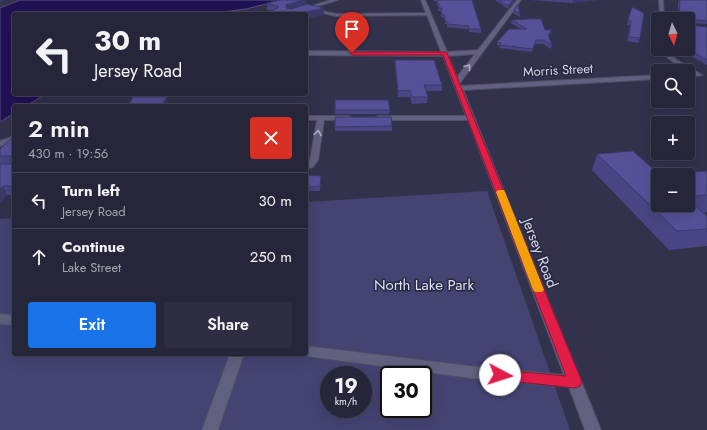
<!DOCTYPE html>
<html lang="en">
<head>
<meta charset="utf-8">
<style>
	:root { --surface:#26263a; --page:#2e2e42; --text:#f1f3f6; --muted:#a4a5af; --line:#424354; --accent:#1a73e8 }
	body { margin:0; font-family:Jost,sans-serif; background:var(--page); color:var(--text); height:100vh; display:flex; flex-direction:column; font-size:15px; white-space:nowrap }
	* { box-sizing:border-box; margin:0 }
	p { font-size:13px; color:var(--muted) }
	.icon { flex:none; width:22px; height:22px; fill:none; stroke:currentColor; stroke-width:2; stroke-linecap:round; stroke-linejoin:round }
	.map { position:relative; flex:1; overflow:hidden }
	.sheet { position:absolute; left:12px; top:104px; width:296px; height:252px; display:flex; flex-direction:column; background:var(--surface); border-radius:4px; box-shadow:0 4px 16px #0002,0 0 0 1px var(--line) }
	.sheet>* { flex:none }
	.guide { position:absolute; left:12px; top:12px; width:296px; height:84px; border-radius:4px; box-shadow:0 4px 16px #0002,0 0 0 1px var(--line); background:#26263a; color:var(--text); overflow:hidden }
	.needle { width:26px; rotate:175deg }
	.buttons { position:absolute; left:651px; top:12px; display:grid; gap:8px }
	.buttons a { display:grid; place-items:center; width:44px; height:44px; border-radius:4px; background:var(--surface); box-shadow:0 4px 16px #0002,0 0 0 1px var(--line); font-size:20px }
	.speed { position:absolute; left:320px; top:366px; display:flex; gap:8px; font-size:20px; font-weight:700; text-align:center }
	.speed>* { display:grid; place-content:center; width:52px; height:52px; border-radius:50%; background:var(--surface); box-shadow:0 4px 16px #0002,0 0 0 1px var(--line); line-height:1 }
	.speed small { font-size:10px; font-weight:400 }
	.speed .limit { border:2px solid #111; border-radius:6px; background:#fff; color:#111 }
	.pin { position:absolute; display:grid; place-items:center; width:34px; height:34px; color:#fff; margin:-41px -17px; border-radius:50% 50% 50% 0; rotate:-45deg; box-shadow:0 0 4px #0007 }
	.pin .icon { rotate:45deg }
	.me { position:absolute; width:44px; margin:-22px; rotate:95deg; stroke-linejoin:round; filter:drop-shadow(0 0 3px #0008) }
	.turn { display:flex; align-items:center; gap:14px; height:84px; padding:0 16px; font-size:18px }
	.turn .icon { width:52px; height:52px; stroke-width:2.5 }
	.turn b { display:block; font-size:28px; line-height:34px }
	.round { display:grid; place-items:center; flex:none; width:42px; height:42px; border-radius:4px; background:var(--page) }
	.overview { display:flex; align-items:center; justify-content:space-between; height:68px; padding:0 16px }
	h1 { font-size:24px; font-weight:600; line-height:30px }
	.primary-button { display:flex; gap:8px; margin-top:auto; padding:8px 16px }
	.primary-button a { flex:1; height:46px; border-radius:4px; background:var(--accent); color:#fff; font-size:16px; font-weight:600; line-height:46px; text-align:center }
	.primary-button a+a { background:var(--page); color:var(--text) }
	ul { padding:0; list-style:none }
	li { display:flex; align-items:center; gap:12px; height:56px; padding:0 16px; border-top:1px solid var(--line) }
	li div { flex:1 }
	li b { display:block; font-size:15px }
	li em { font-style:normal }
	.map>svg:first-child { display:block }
</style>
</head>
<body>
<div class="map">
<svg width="707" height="430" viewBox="0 0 707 430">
	<rect width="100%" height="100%" fill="#32324d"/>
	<!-- green -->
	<path fill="#454372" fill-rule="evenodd" d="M487 191 570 430H0V219L14 218V354H306V202ZM329 375H363V409H329ZM389 375H423V409H389Z"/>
	<!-- water -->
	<path fill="#211256" stroke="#574c82" d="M20 0H283L246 9 206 14H14V94H46L26 106H14V113L0 122V8Z"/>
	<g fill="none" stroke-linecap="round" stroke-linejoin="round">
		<!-- minor casing -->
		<g stroke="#4f4e65" stroke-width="2">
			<path id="minor" d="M331 0H338L307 9 305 8Z
				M421 0H425L447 52 478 50 517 0H521L460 83 461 86 658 75V79L463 90 601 430H585L569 387 470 378 306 356 301 354H306V346L470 366 564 375 468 120H378L374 118 378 116H466L443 56 306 55V51L441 52 427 15 336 16 310 10 312 9 336 14 426 13ZM475 54 457 77 448 56Z
				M659 0H663L664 19H660Z
				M658 49H664L677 60 702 75 697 76 673 62Z
				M306 116H348L352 118 348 120H324L318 160 313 167 306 169V163L310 160 317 120H306Z
				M14 136V141L0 146V141Z
				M0 314 14 315V325L0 324Z
				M230 354H244L218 430H202Z"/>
		</g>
		<!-- minor -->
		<use href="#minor" fill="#61617f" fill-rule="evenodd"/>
	</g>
	<!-- wall -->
	<path fill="#4a4584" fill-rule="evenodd" d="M434 0H472L481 29V33L469 32V29L447 27V24H445V19L441 16 442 11H438L439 6H437L438 1H434Z
		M495 0H515L508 9Z
		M530 0H597L572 3Z
		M679 0H707V24L688 23V25L707 27V65L687 54 688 49H687H688V19H678V3Z
		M267 3 306 4 324 15 266 14 272 11 267 10Z
		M632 7 640 38 638 43 627 41 630 25H627Z
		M514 10 520 14V17L513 13Z
		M512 20 545 30 551 33 548 37 552 45 551 49 543 44H535L532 52 499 48 500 46 497 45V42L521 29 511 23Z
		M395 60 442 85V91H426L428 97 427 103 412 104 410 97H398L395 66Z
		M335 100 390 110 389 114H335Z
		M335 117 392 126V131H335Z
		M14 137V195H7L0 203V149Z
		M597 154 660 175 707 171V212L703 213 707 216V246L669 250 592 170ZM688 175V205H658Z
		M321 176 320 191H306V183Z"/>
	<!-- shaded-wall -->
	<path fill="#3c386b" d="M0 0H6L0 2Z
		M304 0H306V6L287 12 286 5Z
		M513 0H515L508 9V6Z
		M573 0H597L572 3Z
		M324 8V15L306 19V14H297Z
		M285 11V14H281Z
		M552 30 551 33 547 39 548 35Z
		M167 97 168 104 167 106H161Z
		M3 186 7 195 0 203V189Z"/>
	<!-- building -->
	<path fill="#565099" stroke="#3c386b" d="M280 0H304L286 5V8L291 9 307 4 324 8 297 14H294L285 11 281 14H266L279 7 267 3Z
		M438 0H472L481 29H469V26L447 24V21H445V16L441 13 442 8H439V4H437Z
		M499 0H513L508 6Z
		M680 0H707V21L690 19 688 20V19H680L679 17Z
		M518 4 520 14 514 10Z
		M632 7 644 13 640 38 629 37 631 21 628 20Z
		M528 19H541L545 30H552L548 35 552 45 544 40H536L533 49 500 45 501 43 497 42 509 29H527L512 20Z
		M688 22V25L707 27V60L689 50V45H688Z
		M395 60H434L442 85H424L428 97H412L410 90 398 91Z
		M133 97H167L161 106H128Z
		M335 100H388L390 110H335Z
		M335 117H391L392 126 335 127Z
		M13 137H14V186H3L0 189V164H11V156H0V149Z
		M633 151 660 175 707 171V195L688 197V175H658V205H688V200L707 216V229L677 231 597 154Z
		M307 175 321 176 320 186 306 187Z"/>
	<!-- one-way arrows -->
	<defs><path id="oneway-chevron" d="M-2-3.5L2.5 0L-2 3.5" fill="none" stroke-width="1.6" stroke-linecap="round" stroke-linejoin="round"/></defs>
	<g stroke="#acacc3">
		<use href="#oneway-chevron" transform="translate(468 67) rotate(-53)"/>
		<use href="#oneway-chevron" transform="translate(318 133) rotate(-81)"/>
	</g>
	<!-- route -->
	<path fill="#e11d48" stroke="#92132f" d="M350 52H445L447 53 582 382 580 386 575 388 500 380 495 379 493 375 495 371 500 370 566 376 443 55H352L350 53Z"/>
	<!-- slow -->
	<path fill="#f59e0b" d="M498 190H504L505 192 544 290 542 292H535L533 290 496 192Z"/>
	<g text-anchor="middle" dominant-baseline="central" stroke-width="3" stroke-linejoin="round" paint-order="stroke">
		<!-- far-street labels -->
		<g font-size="13" fill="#d4d5e7" stroke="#292842">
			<text transform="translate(558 70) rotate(-3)">Morris Street</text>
		</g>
		<!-- street labels -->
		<g font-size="15" fill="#d4d5e7" stroke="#292842">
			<text transform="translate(540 253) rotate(69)">Jersey Road</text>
		</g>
		<!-- park labels -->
		<g font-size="15" fill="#dedff4" stroke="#292842">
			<text x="424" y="285">North Lake Park</text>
		</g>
	</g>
</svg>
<div class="buttons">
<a><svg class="needle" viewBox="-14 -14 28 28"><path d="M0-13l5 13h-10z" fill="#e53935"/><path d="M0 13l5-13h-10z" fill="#a4a5af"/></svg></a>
<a><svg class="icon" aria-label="search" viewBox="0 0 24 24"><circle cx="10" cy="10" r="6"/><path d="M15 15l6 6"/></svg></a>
<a>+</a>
<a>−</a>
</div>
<div class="speed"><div>19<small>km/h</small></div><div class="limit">30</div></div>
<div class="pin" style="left:352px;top:53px;background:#d93025"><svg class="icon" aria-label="arrive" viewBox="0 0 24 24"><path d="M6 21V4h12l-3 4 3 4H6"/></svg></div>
<svg class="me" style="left:500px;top:375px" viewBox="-20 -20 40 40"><circle r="19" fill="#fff"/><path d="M0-13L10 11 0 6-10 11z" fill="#e11d48"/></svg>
<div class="guide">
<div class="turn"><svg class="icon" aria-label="left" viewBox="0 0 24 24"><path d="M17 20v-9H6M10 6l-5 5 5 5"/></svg><div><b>30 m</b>Jersey Road</div></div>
</div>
<section class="sheet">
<div class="overview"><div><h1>2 min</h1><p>430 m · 19:56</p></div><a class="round" style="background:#d93025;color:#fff"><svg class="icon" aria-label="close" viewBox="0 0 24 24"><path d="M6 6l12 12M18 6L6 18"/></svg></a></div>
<ul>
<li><svg class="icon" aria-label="left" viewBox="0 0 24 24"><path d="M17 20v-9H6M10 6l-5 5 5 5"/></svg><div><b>Turn left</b><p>Jersey Road</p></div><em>30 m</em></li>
<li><svg class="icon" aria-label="ahead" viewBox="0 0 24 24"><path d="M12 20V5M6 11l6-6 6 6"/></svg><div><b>Continue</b><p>Lake Street</p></div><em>250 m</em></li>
</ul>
<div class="primary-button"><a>Exit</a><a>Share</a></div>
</section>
</div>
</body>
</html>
